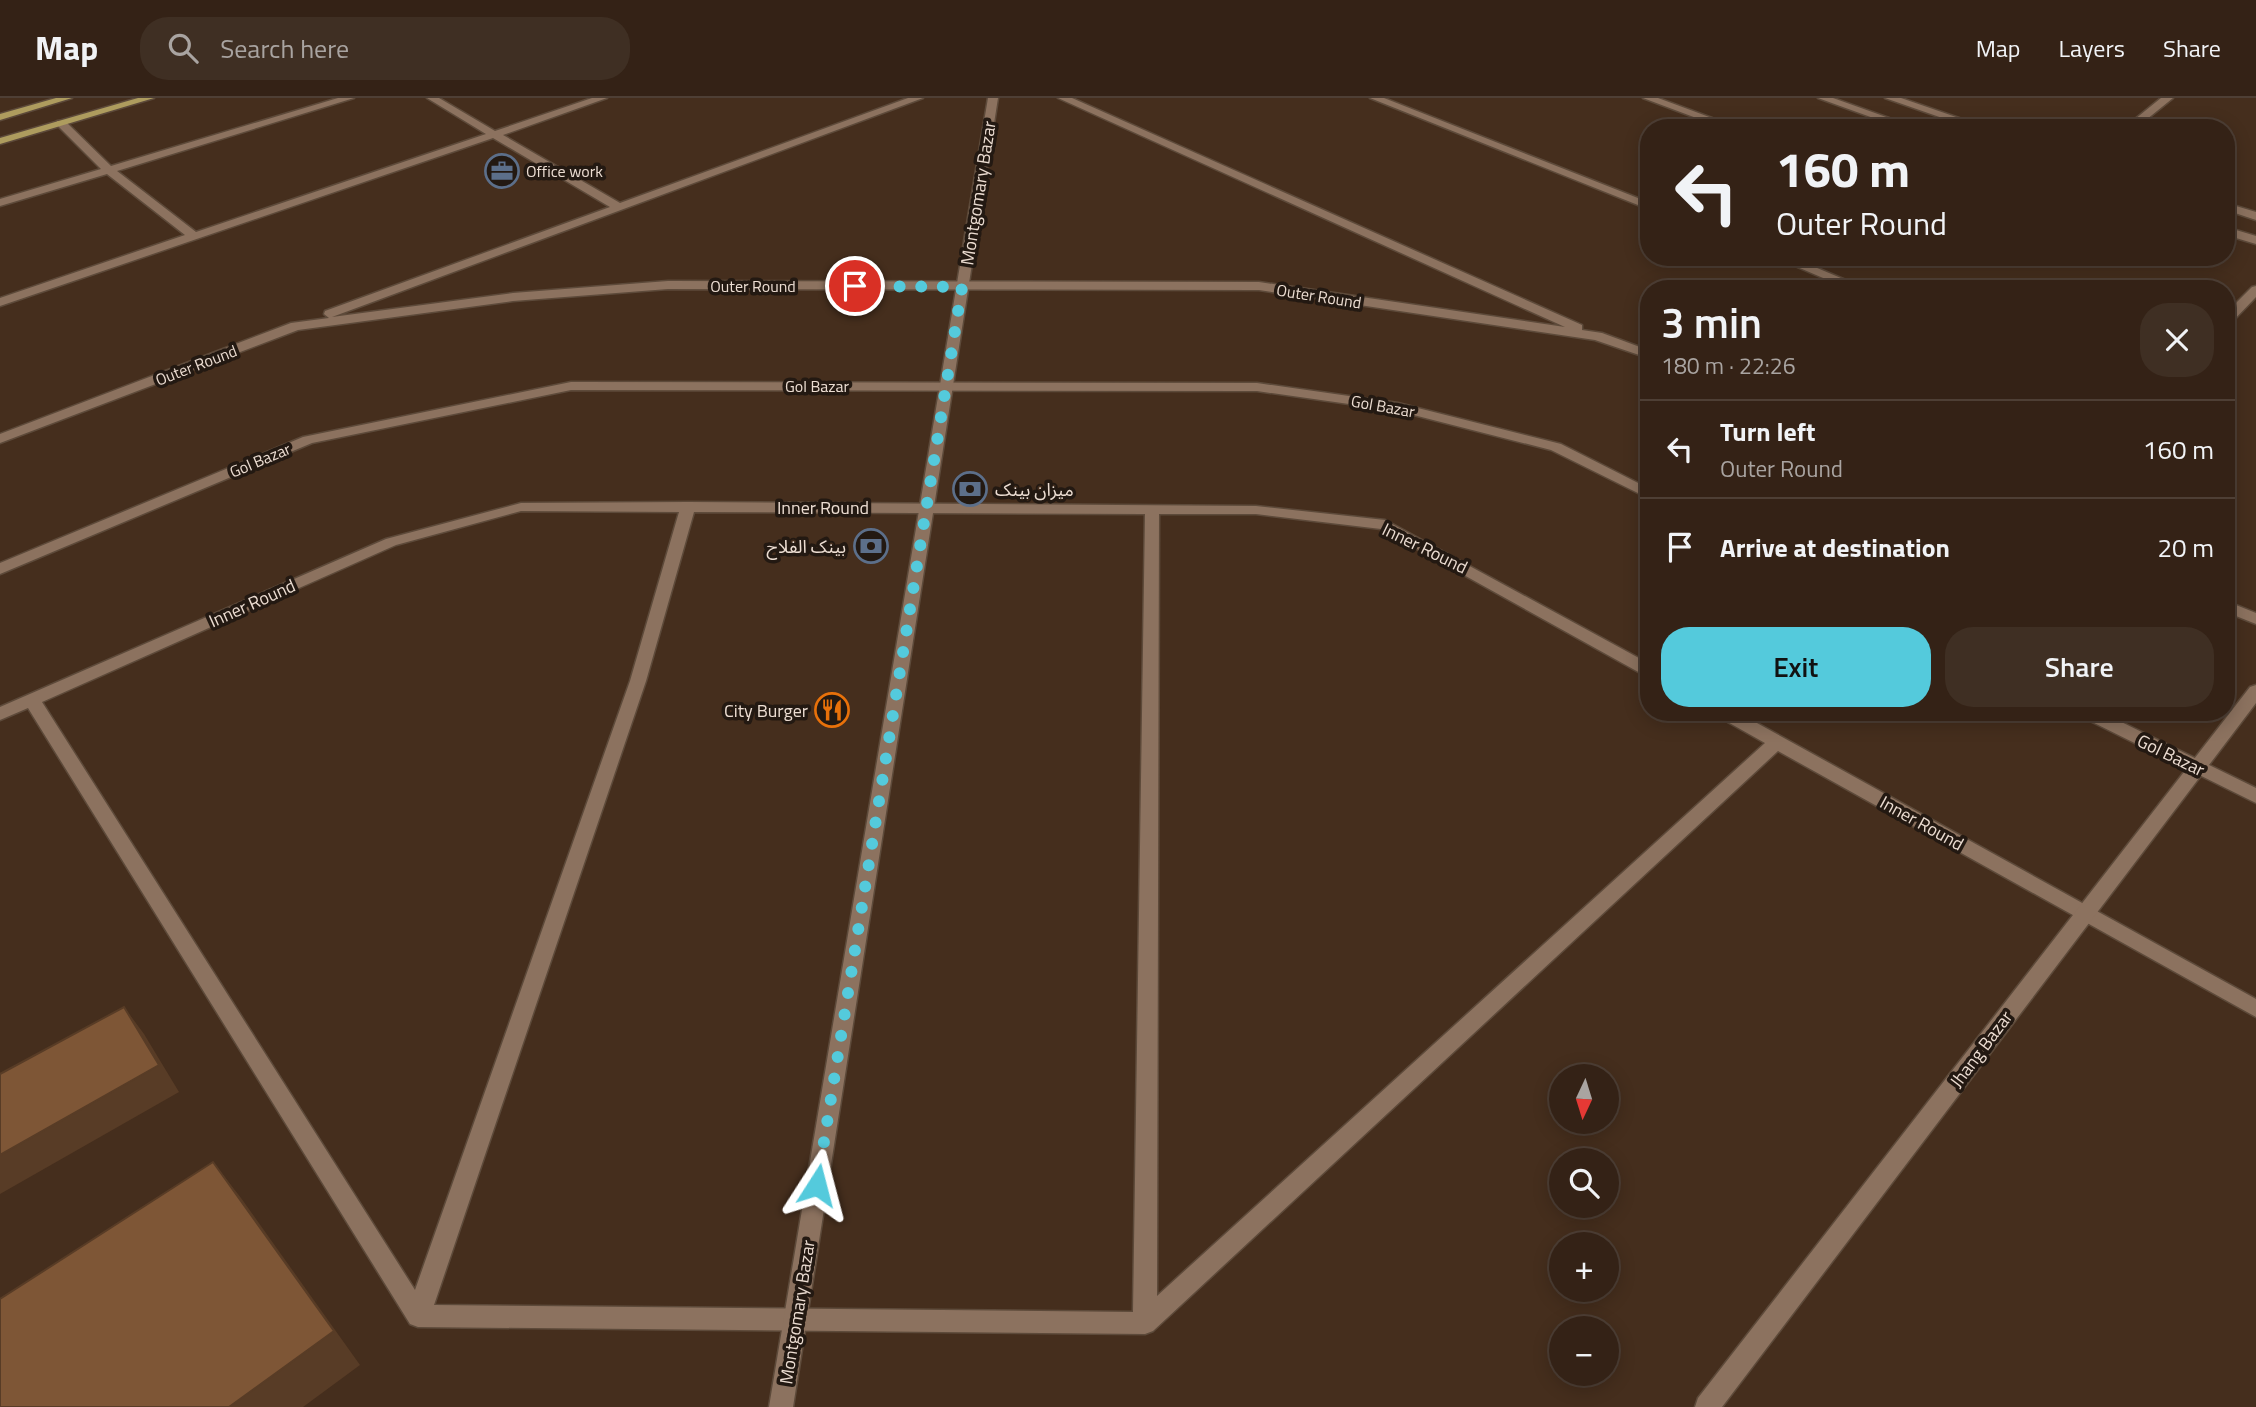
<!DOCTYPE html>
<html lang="en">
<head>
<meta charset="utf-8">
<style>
	:root { --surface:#342216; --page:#3f2f23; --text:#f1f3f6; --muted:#a9a4a1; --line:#4e3f35; --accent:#54cadc }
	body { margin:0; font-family:"Titillium Web","Noto Sans Arabic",sans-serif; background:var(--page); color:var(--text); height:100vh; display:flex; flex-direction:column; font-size:26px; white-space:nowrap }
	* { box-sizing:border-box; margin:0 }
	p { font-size:23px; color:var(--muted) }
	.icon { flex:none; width:38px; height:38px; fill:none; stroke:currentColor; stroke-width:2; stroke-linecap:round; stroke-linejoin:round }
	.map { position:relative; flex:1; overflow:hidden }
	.side { position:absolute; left:1640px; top:182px; width:595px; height:441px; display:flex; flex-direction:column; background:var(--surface); border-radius:28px; box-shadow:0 4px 18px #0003,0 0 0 2px var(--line) }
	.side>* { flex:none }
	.hud { position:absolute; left:1640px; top:21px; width:595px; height:147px; border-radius:28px; box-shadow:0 4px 18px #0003,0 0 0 2px var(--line); background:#342216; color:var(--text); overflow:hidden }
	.needle { width:46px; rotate:184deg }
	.controls { position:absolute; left:1549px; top:966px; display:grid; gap:14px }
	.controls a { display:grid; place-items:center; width:70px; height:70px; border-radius:50%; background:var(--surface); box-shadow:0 4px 18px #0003,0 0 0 2px var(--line); font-size:35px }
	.pin { position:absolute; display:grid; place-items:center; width:60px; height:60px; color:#fff; margin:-30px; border:4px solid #fff; border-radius:50%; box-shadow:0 2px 7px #0007 }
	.me { position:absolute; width:77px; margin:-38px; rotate:9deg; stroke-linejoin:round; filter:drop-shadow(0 0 5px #0008) }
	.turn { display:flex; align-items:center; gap:24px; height:147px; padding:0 21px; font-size:32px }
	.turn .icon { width:91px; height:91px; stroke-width:2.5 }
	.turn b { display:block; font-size:49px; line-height:60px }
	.round { display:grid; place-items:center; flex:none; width:74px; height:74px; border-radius:28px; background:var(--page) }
	.headline { display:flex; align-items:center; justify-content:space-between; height:119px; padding:0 21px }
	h1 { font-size:42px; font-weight:600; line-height:52px }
	.action { display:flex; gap:14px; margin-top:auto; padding:14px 21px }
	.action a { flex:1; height:80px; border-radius:28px; background:var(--accent); color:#111; font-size:28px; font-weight:600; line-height:80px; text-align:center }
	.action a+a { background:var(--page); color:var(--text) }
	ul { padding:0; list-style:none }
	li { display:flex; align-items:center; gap:21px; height:98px; padding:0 21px; border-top:2px solid var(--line) }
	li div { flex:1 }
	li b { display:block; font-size:26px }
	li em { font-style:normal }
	header { display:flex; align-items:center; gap:42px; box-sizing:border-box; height:98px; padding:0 35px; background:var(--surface); border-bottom:2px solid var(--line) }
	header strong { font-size:33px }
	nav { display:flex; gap:38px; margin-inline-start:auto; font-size:24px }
	.search { width:490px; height:63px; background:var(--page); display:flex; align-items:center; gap:18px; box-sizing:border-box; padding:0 24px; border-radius:28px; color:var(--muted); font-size:26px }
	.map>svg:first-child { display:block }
</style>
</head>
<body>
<header>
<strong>Map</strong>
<div class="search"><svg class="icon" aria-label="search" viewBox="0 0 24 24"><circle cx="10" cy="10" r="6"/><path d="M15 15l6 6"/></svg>Search here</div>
<nav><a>Map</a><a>Layers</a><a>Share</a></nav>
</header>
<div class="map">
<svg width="2256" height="1309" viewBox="0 0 2256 1309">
	<rect width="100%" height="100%" fill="#452e1d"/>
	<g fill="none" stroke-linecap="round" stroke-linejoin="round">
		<!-- street casing -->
		<g stroke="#5d4a3a" stroke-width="3">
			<path id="street" d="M338 0H354L117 73 196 134 486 36 427 0H439L495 33 592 0H607L503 37 620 105 908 0H923L332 219 513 195 668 183 1259 184 1565 229 1058 0H1072L1582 227V232L1602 235 1648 252V260L1595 242 1259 192 668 191 513 203 298 232 0 345V336L291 225 329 220 324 216 325 213 610 109 493 40 0 208V200L185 137 107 76 0 108V101L101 71 57 27V23H65L111 68Z
				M1370 0H1384L1648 104V111Z
				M1643 0H1658L1739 30H1723Z
				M2161 0H2173L2136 30H2124Z
				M1774 159H1791L1867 191H1849Z
				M2256 188V199L2231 225 2226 226V215L2252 189Z
				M571 284 1257 285 1398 305 1561 346 1648 390V400L1551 352 1398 313 1257 293 571 292 312 345 0 476V465L303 339Z
				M688 404 1256 408 1385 422 1648 565V577L1642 576 1381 431 1256 416H1159L1157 1198 1765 645 1717 618 1715 614H1737L2256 901V919L1778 653 1153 1233 1145 1236 418 1229 410 1226 28 610 0 622V609L386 441 521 405ZM521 413 679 414 630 583 415 1192 42 604 396 447ZM694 414 1145 416 1133 1214 434 1207 646 583Z
				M2226 503 2256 515V526L2226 514Z
				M2078 614H2101L2256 690V705L2080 618Z"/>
		</g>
		<!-- secondary casing -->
		<g stroke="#5d4a3a" stroke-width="3">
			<path id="secondary" d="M988 0H998L793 1309H769Z
				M1818 0H1833L1917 30H1901Z
				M1885 0H1901L1988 30H1971Z
				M2226 105 2256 114V122L2226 112Z
				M2226 129 2256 138V146L2226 137Z
				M2256 587V605L1722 1309H1695L1698 1300 2250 589Z"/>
		</g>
		<!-- primary casing -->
		<g stroke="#5d4a3a" stroke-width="3">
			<path id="primary" d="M56 0H72L0 22V16Z
				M138 0H154L0 46V40Z"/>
		</g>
		<!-- street -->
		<use href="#street" fill="#8c725f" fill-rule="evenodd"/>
		<!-- secondary -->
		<use href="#secondary" fill="#8c725f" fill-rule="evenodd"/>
		<!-- primary -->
		<use href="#primary" fill="#ae9c5e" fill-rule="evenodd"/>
	</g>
	<!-- shaded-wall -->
	<path fill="#583c26" d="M124 909 144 936 179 994 0 1096V1057Z
		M213 1064 241 1100 360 1267 303 1309H229Z"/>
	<!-- building -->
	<path fill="#7e5636" stroke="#583c26" stroke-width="2" d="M124 909 159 967 0 1057V976Z
		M213 1064 334 1233 229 1309H0V1201Z"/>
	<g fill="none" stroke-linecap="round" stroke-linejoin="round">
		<!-- route -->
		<path stroke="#54cadc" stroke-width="12" stroke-dasharray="0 21.6" d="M817 1087 962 189 855 188"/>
	</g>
	<!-- icons -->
	<defs>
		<g id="office-ring" transform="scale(1.75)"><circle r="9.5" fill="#231912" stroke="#5c6f8a" stroke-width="1.5"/><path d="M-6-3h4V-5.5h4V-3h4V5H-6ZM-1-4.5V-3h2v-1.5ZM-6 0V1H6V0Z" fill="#5c6f8a"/></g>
		<g id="bank-ring" transform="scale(1.75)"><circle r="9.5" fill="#231912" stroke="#5c6f8a" stroke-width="1.5"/><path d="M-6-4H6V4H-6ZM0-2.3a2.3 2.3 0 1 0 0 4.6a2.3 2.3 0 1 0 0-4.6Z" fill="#5c6f8a"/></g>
		<g id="restaurant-ring" transform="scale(1.75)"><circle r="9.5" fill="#231912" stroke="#e8710a" stroke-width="1.5"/><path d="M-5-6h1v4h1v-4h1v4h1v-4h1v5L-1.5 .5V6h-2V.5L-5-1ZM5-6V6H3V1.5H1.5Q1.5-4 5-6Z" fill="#e8710a"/></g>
	</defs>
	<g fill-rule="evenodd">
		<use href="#office-ring" x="502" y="73"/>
		<use href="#bank-ring" x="970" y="391"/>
		<use href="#bank-ring" x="871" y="448"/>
		<use href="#restaurant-ring" x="832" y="612"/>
	</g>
	<g text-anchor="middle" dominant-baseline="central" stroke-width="7" stroke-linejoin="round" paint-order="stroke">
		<!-- far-poi labels -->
		<g font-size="16" fill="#ecddd2" stroke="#231912" text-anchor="start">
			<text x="526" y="73">Office work</text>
		</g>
		<!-- far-street labels -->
		<g font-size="16" fill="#ecddd2" stroke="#231912">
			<text x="753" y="188">Outer Round</text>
			<text transform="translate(1319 198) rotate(9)">Outer Round</text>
			<text transform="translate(196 267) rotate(-21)">Outer Round</text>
			<text x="817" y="288">Gol Bazar</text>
			<text transform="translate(1383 308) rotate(10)">Gol Bazar</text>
			<text transform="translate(260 362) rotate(-23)">Gol Bazar</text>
		</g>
		<!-- street labels -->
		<g font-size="18" fill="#ecddd2" stroke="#231912">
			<text transform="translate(978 95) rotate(-81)">Montgomary Bazar</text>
			<text x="823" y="409">Inner Round</text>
			<text transform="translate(1425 450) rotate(26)">Inner Round</text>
			<text transform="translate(252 505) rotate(-24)">Inner Round</text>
			<text transform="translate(2171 657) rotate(26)">Gol Bazar</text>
			<text transform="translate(1922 725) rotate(29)">Inner Round</text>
			<text transform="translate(1981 951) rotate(-53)">Jhang Bazar</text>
			<text transform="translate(797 1214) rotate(-81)">Montgomary Bazar</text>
		</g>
		<!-- poi labels -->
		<g font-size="18" fill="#ecddd2" stroke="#231912" text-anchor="end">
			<text x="995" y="391" text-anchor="start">میزان بینک</text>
			<text x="846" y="448">بینک الفلاح</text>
			<text x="808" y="612">City Burger</text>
		</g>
	</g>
</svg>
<div class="controls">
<a><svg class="needle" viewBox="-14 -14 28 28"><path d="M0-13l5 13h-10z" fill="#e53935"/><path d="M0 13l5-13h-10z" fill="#a9a4a1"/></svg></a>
<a><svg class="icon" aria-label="search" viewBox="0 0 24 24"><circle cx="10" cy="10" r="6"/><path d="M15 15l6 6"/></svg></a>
<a>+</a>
<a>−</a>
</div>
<div class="pin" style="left:855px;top:188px;background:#d93025"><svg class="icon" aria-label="arrive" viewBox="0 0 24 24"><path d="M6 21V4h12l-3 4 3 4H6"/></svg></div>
<svg class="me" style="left:817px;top:1087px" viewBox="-20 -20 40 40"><path d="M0-17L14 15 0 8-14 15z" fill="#54cadc" stroke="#fff" stroke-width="4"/></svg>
<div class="hud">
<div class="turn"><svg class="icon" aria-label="left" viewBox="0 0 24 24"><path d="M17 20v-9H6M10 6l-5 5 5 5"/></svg><div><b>160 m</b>Outer Round</div></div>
</div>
<section class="side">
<div class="headline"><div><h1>3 min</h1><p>180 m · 22:26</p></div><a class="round"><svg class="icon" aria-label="close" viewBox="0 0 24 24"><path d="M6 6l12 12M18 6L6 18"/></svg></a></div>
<ul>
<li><svg class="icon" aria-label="left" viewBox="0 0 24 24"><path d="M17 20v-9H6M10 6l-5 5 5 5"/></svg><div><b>Turn left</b><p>Outer Round</p></div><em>160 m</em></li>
<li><svg class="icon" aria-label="arrive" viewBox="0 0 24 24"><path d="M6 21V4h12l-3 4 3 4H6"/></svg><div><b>Arrive at destination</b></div><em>20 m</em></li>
</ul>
<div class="action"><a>Exit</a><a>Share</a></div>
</section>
</div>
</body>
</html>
